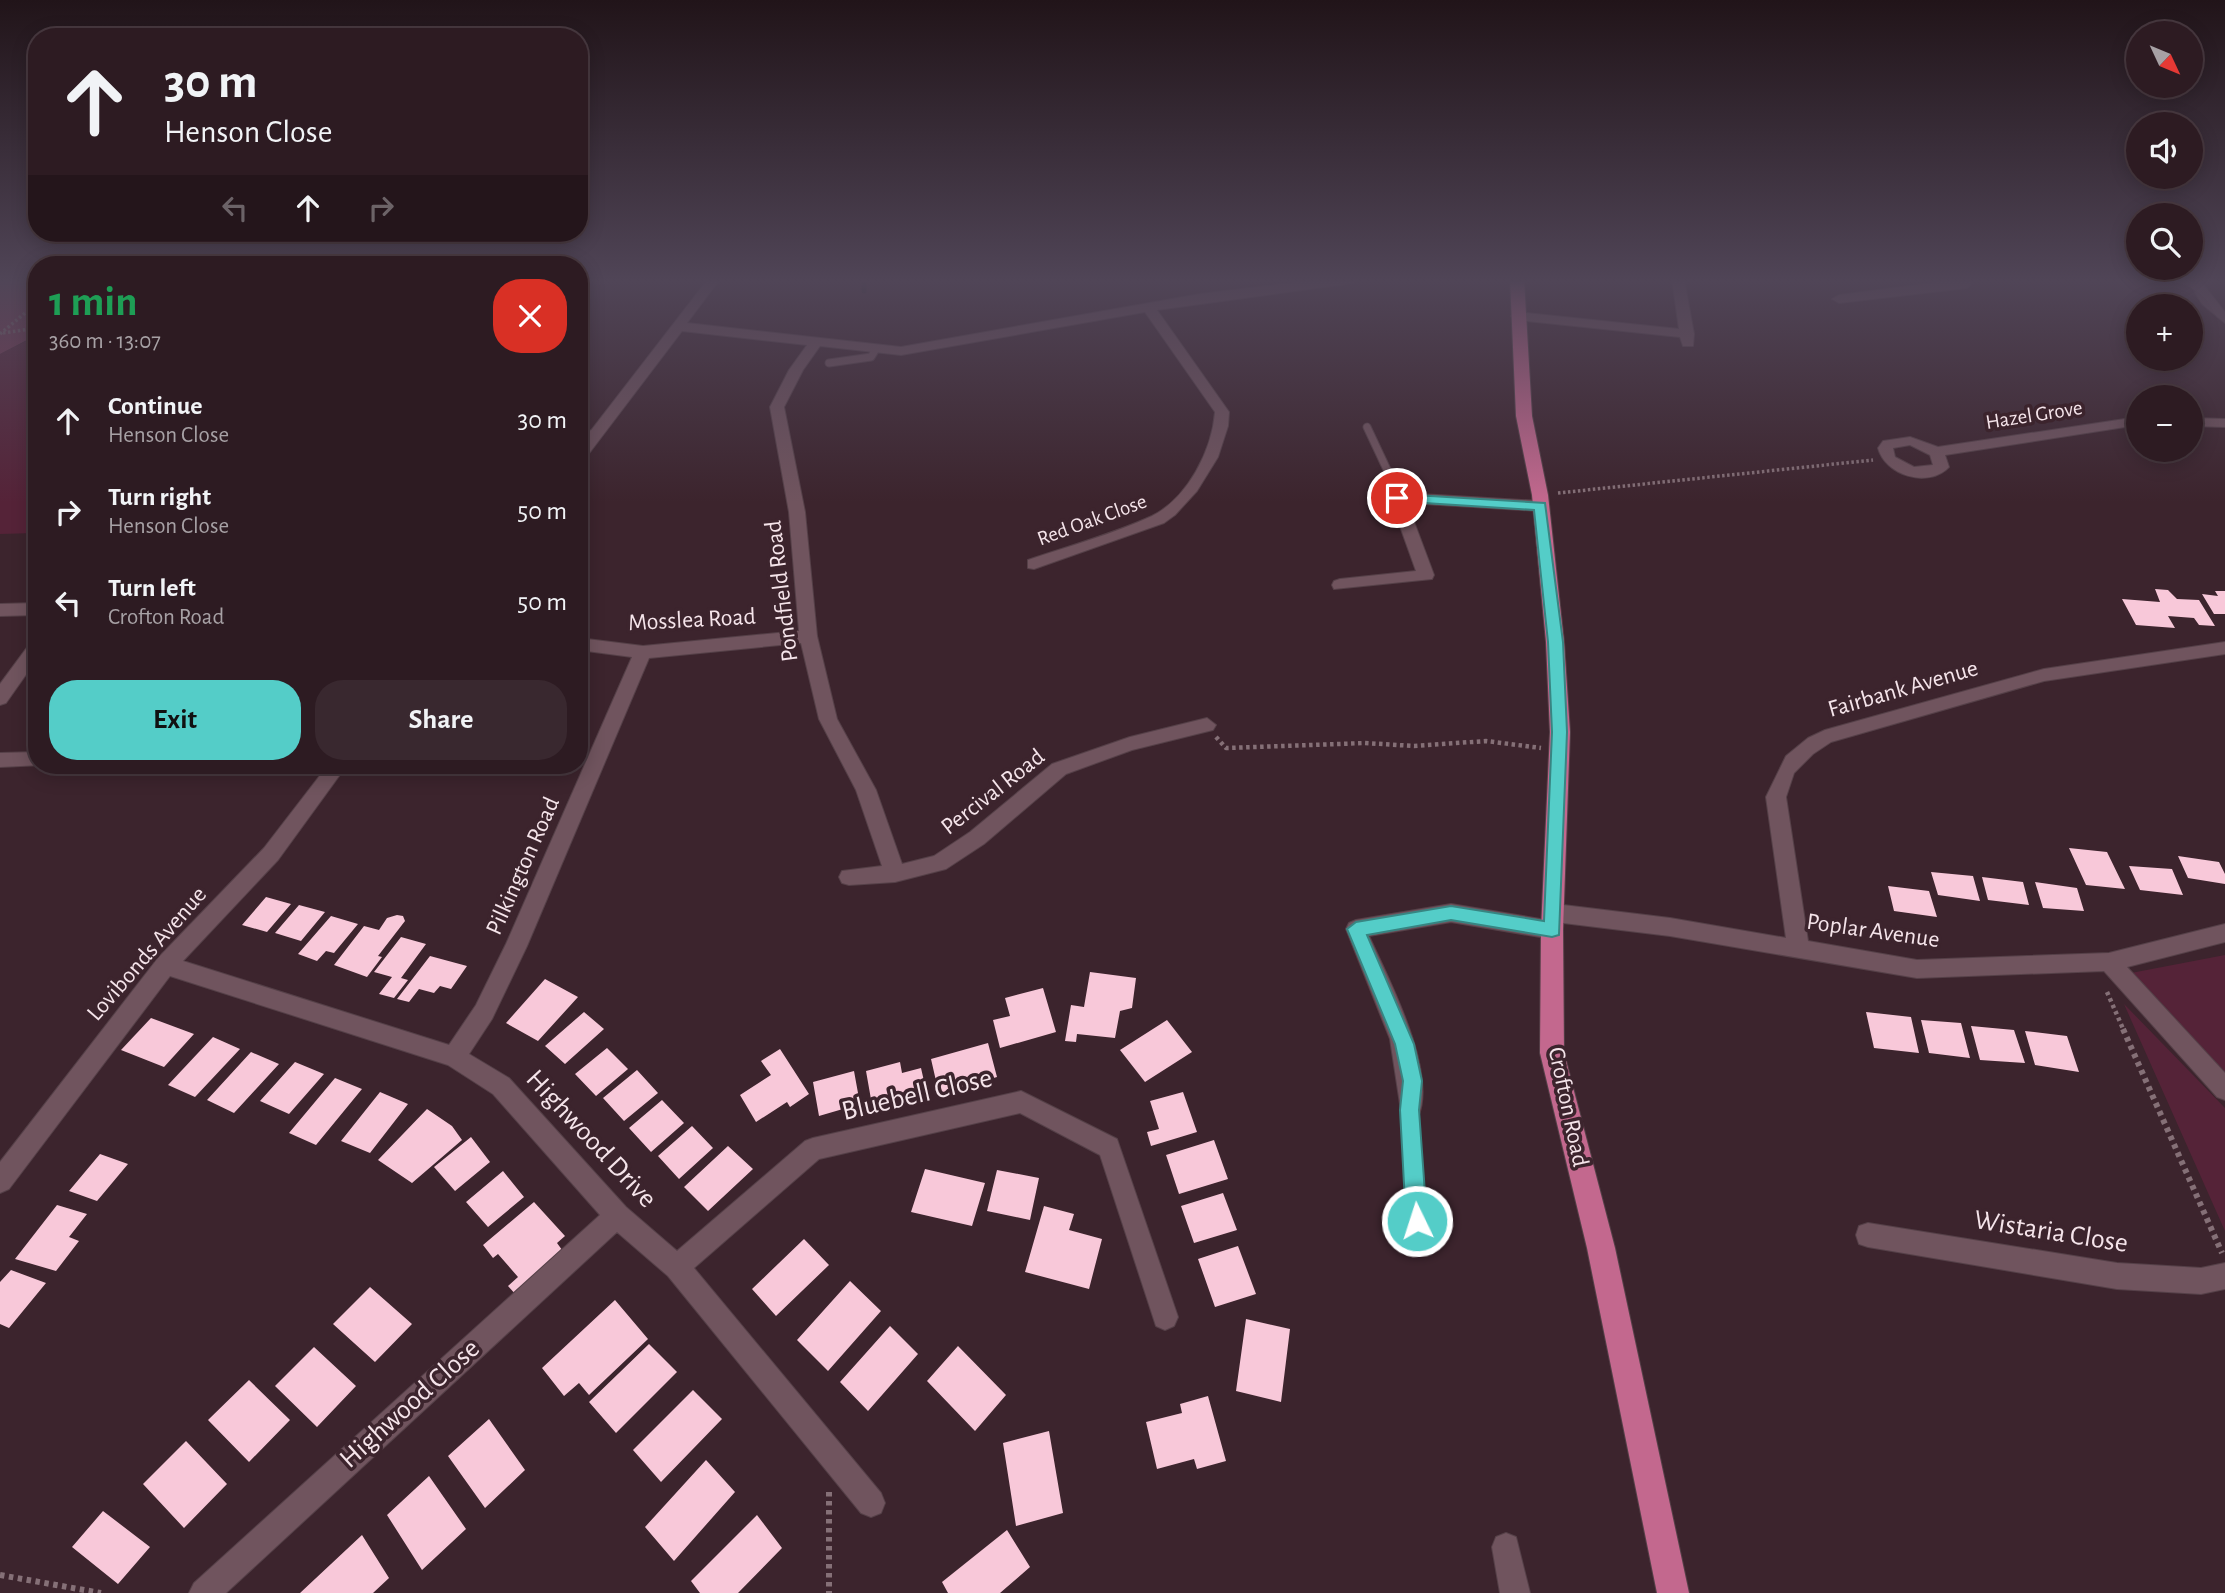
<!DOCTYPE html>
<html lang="en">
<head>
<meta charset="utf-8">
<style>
	:root { --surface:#2d1b22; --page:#39282f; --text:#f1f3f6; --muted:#a7a1a5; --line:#483940; --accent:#54cdc8 }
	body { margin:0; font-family:"Alegreya Sans",sans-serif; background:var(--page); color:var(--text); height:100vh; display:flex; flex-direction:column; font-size:26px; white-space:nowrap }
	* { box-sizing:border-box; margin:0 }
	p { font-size:23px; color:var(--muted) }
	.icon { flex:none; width:38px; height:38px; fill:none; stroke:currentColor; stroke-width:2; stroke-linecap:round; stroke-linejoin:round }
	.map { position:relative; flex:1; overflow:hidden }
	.side { position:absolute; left:28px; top:256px; width:560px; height:518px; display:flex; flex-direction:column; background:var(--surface); border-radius:28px; box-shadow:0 4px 18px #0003,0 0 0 2px var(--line) }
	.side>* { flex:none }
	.hud { position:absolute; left:28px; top:28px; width:560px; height:214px; border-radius:28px; box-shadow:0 4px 18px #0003,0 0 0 2px var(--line); background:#2d1b22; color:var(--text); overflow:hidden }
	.needle { width:46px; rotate:134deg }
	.fabs { position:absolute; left:2126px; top:21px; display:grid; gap:14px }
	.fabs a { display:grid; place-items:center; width:77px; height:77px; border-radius:50%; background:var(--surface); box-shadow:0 4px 18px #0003,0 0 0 2px var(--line); font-size:35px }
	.pin { position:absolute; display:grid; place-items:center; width:60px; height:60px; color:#fff; margin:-30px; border:4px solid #fff; border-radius:50%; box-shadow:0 2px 7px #0007 }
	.me { position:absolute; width:77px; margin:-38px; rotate:356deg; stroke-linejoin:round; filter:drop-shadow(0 0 5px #0008) }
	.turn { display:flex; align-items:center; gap:24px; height:147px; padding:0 21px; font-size:32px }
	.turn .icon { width:91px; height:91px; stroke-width:2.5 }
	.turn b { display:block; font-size:49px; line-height:60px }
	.lanes { display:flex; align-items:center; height:66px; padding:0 21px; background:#0003; justify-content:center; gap:35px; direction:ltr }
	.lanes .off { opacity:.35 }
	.round { display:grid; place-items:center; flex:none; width:74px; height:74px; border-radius:28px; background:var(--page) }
	.headline { display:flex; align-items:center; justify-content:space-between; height:119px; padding:0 21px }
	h1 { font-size:42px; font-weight:700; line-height:52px; color:#1e9e55 }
	.cta { display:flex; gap:14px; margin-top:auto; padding:14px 21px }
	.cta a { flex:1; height:80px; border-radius:28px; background:var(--accent); color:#111; font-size:28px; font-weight:700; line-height:80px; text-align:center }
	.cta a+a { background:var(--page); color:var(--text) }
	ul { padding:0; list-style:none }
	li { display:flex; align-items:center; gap:21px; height:91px; padding:0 21px }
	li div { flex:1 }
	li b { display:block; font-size:26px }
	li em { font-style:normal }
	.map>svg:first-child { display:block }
</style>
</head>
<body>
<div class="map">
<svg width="2225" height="1593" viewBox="0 0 2225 1593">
	<rect width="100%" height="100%" fill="#3c242d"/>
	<!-- green -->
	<path fill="#552338" d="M28 340 37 341V533L0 534V354Z
		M2225 955V1072L2131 973Z
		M2124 1004 2225 1108V1231Z"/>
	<!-- forest -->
	<path fill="#7c3955" d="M0 279H37V341L27 340 0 354Z"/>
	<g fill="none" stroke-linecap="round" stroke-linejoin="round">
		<!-- stream -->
		<path stroke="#081615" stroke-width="5" d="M864 279V291"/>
	</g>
	<!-- building -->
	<path fill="#f8c8d9" d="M2155 589 2168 590 2177 599 2199 600 2215 626 2199 625 2194 618 2168 616 2175 628 2136 625 2122 599 2160 602Z
		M2215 591H2225V614H2214L2202 594 2218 596Z
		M2069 848 2107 852 2125 889 2086 885Z
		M2178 856 2219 862 2225 874V884L2188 878Z
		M2129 866 2172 869 2183 895 2140 890Z
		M1931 872 1973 876 1980 901 1938 895Z
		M1982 877 2023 882 2029 905 1988 900Z
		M2035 882 2077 888 2084 911 2043 908Z
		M1888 886 1929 891 1937 917 1894 911Z
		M266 897 291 904 267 932 242 925Z
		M299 905 325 912 301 941 275 933Z
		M397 915 403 916 405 921 378 956 382 957 367 977 334 965 364 926 379 930 387 918Z
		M331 916 358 924 334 953 326 951 317 961 298 954Z
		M401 937 426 944 401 978 408 980 394 998 379 994 392 977 374 972Z
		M430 956 467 966 451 989 440 986 434 993 419 989 409 1002 397 999Z
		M1090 972 1136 978 1132 1008 1120 1011 1115 1038 1077 1034 1076 1042 1065 1041 1071 1005 1084 1007Z
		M545 979 578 997 538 1041 506 1023Z
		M1043 988 1056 1032 1000 1048 993 1020 1010 1016 1005 998Z
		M584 1012 604 1029 565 1064 545 1046Z
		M1866 1012 1911 1017 1919 1053 1874 1048Z
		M151 1018 194 1034 164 1067 121 1050Z
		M1167 1020 1192 1052 1145 1082 1120 1050Z
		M1921 1020 1961 1023 1970 1058 1929 1053Z
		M1971 1026 2014 1030 2025 1063 1980 1060Z
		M2025 1031 2067 1036 2079 1072 2035 1065Z
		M213 1037 240 1049 195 1097 168 1085Z
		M988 1043 997 1077 939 1094 931 1059Z
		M607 1048 628 1069 596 1096 575 1074Z
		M780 1049 809 1094 790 1107 787 1102 756 1122 740 1095 771 1075 761 1061Z
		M251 1052 279 1064 234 1113 207 1100Z
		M295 1062 324 1074 289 1114 260 1101Z
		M900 1062 902 1073 921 1068 926 1090 872 1105 866 1071Z
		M637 1070 658 1093 624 1121 603 1098Z
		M854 1071 860 1104 819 1116 813 1082Z
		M335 1078 362 1089 316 1145 289 1133Z
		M380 1092 408 1104 370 1153 341 1141Z
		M1183 1092 1197 1132 1151 1146 1147 1132 1159 1129 1150 1101Z
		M662 1100 684 1123 651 1152 629 1128Z
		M427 1109 452 1126 462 1140 412 1183 378 1160Z
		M692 1126 713 1148 679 1179 658 1156Z
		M471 1137 490 1162 455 1191 434 1167Z
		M1214 1140 1228 1179 1179 1194 1166 1155Z
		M728 1146 753 1169 708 1211 684 1187Z
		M100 1154 128 1164 97 1201 69 1191Z
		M925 1169 985 1183 972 1226 911 1212Z
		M997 1170 1039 1178 1030 1220 987 1211Z
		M503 1171 524 1197 488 1227 466 1202Z
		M1223 1193 1237 1230 1194 1243 1181 1206Z
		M534 1202 565 1236 557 1243 565 1254 517 1296 508 1286 518 1277 498 1254 493 1258 483 1245Z
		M57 1205 87 1214 69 1237 79 1241 56 1271 15 1259Z
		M1044 1206 1074 1214 1069 1230 1102 1239 1089 1289 1025 1272Z
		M804 1239 829 1265 776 1316 752 1289Z
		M1238 1246 1256 1294 1215 1307 1198 1259Z
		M11 1270 46 1283 9 1328 0 1324V1282Z
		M850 1281 881 1311 828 1371 797 1340Z
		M370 1287 412 1324 375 1362 333 1324Z
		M615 1300 648 1339 589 1395 579 1383 564 1396 542 1368Z
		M1246 1319 1290 1329 1281 1402 1236 1391Z
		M890 1326 918 1354 868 1411 840 1382Z
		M649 1344 677 1372 616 1433 589 1402Z
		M958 1346 1006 1395 975 1431 927 1381Z
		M314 1347 356 1386 317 1427 275 1386Z
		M249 1380 290 1420 249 1462 208 1420Z
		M693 1390 722 1419 661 1482 633 1450Z
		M1208 1396 1226 1461 1197 1469 1194 1459 1157 1469 1146 1422 1182 1413 1180 1404Z
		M489 1419 525 1470 485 1508 448 1456Z
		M1049 1431 1063 1513 1016 1526 1003 1443Z
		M186 1441 227 1484 184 1528 143 1484Z
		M706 1460 735 1492 674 1561 645 1527Z
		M429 1476 466 1529 422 1570 387 1515Z
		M103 1511 150 1547 118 1584 72 1547Z
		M757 1515 782 1548 738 1593H700L691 1581Z
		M1007 1530 1030 1567 1000 1593H948L942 1582Z
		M362 1535 389 1578 373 1593H300Z"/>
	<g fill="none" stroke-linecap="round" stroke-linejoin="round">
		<!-- service-far1 casing -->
		<g stroke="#554048" stroke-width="9">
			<path id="service-far1" d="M829 363 871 357 876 349
				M1367 427 1390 476
				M579 434H596"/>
		</g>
		<!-- service casing -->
		<g stroke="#554048" stroke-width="15">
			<path id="service" d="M1410 1110 1417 1221"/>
		</g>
		<!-- minor casing -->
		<g stroke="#554048" stroke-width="2">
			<path id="minor" d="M708 279H720L687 323 901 347 1200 294 1324 279H1359L1353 283 1157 310 1229 412 1228 426 1218 457 1197 491 1175 515 1164 523 1034 569 1028 568V560C1069 546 1113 534 1152 516 1188 498 1212 450 1215 412L1145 312 901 355 820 346 803 370 784 407 805 512 817 636 837 719 876 790 902 864 934 856 970 832 1052 764 1130 737 1207 718 1216 725 1213 730 1132 750 1066 774 984 844 946 869 895 882 849 885 842 883 839 877 842 871 882 866 856 790 819 719 801 643 649 658 527 946 492 1019 469 1054 509 1078 626 1207 677 1251 805 1141 813 1138 1021 1091 1117 1139 1178 1317 1174 1326 1165 1330 1156 1326 1100 1155 1020 1113 819 1159 694 1268 881 1493 885 1503 881 1513 871 1517 861 1513 668 1276 617 1232 226 1593H189L194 1583 600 1215 493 1094 448 1065 170 976 9 1189 0 1193V1162L158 958 264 848 328 765H347L278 860 183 961 449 1045 476 1005 506 944 632 657 579 650V638L643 646 799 631 789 512 770 407 789 370 807 345 682 331 584 460 579 462V446Z
				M1672 279H1684L1694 334 1693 346H1683L1680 337 1518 320 1511 316 1518 312 1679 329Z
				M1964 279H1976L1967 288 1839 303 1832 299 1839 295Z
				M2187 279H2199L2225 312V323L2202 304Z
				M2138 417V425L1945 455 1949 467C1928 489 1885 475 1878 448L1883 441 1910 437 1938 447ZM1910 445 1930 455 1933 465 1914 467 1895 457 1893 448Z
				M2191 418 2225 419V427L2191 426Z
				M1390 471 1398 476 1403 493 1540 501 1548 506 1540 511 1407 503 1434 575 1432 579 1334 589 1332 585 1334 581 1340 579 1416 571 1382 476Z
				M37 603V615L0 616V604Z
				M37 640V659L6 703 0 705V684L31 642Z
				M2225 642V654L2044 681 1831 742 1813 754 1794 773 1786 797 1808 941 1917 960 2109 953 2225 924V942L2127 967 2225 1073V1100L2217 1097 2104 971 1917 978 1670 936 1555 922 1548 919 1545 913 1548 907 1555 904 1670 918 1786 938 1766 797 1786 756 1808 738 1825 730 2044 669Z
				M37 752V765H42L0 767V753Z
				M1451 904 1552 921 1559 924 1562 930 1559 936 1552 939 1451 922 1369 936C1388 978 1438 1072 1418 1117L1410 1120 1402 1117 1390 1039 1346 929 1349 923 1356 920Z
				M1868 1223 2117 1263 2201 1268 2225 1263V1289L2201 1294 2117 1289 1868 1247 1859 1244 1856 1235 1859 1226Z
				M1506 1533 1516 1537 1530 1593H1500L1492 1547 1496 1537Z"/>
		</g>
		<!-- primary casing -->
		<g stroke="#554048" stroke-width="2">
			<path id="primary" d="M1510 279H1524L1532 416 1548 495 1564 642 1570 732 1563 930 1564 1053 1615 1248 1689 1593H1657L1587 1248 1540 1053 1541 930 1550 732 1546 642 1532 495 1516 416Z"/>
		</g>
		<!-- path-far2 -->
		<path stroke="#857077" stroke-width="3.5" stroke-dasharray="2.5 2.5" stroke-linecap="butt" d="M3 333 37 328
			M0 334 37 303
			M1558 493 1873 460"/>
		<!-- path-far1 -->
		<path stroke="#857077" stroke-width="4.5" stroke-dasharray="3.5 3.5" stroke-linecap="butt" d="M1216 737 1226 748 1365 743 1414 746 1486 741 1541 748
			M2107 992 2124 1031"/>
		<!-- path -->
		<path stroke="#857077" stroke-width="6" stroke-dasharray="4.5 4.5" stroke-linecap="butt" d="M2123 1029 2222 1253
			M829 1492V1593
			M0 1575 101 1593"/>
		<!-- service-far1 -->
		<use href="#service-far1" stroke="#70545e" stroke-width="7"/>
		<!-- service -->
		<use href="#service" stroke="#70545e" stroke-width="13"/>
		<!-- minor -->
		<use href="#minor" fill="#70545e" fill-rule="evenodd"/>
		<!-- primary -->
		<use href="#primary" fill="#c3688e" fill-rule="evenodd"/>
	</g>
	<!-- sky -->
	<linearGradient id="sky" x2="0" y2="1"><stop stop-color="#211419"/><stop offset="0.56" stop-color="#504557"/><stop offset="1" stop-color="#504557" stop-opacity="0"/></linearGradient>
	<rect width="2225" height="502" fill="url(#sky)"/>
	<!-- route -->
	<path fill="#54cdc8" stroke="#378582" stroke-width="2" d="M1397 494 1545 503 1563 642 1567 732 1559 935 1552 937 1451 920 1367 935 1414 1044 1422 1081 1419 1110 1427 1221 1424 1228 1417 1231 1409 1228 1406 1221 1400 1110 1403 1081 1395 1044 1347 929 1356 922 1451 906 1544 921 1552 732 1548 642 1534 510 1393 501 1391 498Z"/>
	<g text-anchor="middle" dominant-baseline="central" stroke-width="7" stroke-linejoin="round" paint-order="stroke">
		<!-- far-street labels -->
		<g font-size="21" fill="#f5e4ea" stroke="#3c242d">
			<text transform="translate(2034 415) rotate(-9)">Hazel Grove</text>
			<text transform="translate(1092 520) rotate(-20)">Red Oak Close</text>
		</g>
		<!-- street labels -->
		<g font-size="24" fill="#f5e4ea" stroke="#3c242d">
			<text transform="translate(782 591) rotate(-97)">Pondfield Road</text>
			<text transform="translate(692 620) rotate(-3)">Mosslea Road</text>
			<text transform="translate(1903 689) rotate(-16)">Fairbank Avenue</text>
			<text transform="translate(993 792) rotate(-38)">Percival Road</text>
			<text transform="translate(523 866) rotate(-66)">Pilkington Road</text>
			<text transform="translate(1873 931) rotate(8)">Poplar Avenue</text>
			<text transform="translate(147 954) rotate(-49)">Lovibonds Avenue</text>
			<text transform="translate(1568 1107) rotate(78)">Crofton Road</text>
		</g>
		<!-- near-street labels -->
		<g font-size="28" fill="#f5e4ea" stroke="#3c242d">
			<text transform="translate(917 1095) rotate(-13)">Bluebell Close</text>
			<text transform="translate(591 1139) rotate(47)">Highwood Drive</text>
			<text transform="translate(2051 1232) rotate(9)">Wistaria Close</text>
			<text transform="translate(410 1404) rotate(-42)">Highwood Close</text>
		</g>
	</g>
</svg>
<div class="fabs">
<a><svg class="needle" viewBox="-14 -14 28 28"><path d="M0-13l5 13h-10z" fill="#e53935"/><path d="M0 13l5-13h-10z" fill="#a7a1a5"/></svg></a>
<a><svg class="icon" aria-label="sound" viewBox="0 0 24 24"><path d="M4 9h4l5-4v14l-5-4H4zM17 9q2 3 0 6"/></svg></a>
<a><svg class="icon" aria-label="search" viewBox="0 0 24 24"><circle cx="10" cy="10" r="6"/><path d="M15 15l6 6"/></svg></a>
<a>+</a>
<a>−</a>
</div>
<div class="pin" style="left:1397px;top:498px;background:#d93025"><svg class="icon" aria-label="arrive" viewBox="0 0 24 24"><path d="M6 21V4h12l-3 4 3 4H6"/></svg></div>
<svg class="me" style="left:1417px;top:1221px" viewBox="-20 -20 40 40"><circle r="17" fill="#54cdc8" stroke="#fff" stroke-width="3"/><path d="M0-11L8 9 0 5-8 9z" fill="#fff"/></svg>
<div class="hud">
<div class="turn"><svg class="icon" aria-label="ahead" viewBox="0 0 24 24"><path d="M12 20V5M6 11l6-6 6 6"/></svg><div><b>30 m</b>Henson Close</div></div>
<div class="lanes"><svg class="icon off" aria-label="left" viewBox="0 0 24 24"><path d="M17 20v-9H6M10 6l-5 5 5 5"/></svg><svg class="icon" aria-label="ahead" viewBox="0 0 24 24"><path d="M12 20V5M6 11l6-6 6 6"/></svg><svg class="icon off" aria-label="right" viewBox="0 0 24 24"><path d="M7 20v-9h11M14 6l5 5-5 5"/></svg></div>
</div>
<section class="side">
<div class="headline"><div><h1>1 min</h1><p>360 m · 13:07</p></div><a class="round" style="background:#d93025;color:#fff"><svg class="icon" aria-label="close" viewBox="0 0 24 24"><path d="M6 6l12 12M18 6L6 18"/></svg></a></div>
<ul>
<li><svg class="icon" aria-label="ahead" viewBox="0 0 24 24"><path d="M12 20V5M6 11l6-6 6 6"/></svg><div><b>Continue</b><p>Henson Close</p></div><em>30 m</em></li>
<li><svg class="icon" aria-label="right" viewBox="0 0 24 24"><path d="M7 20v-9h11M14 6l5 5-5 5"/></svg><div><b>Turn right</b><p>Henson Close</p></div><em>50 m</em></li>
<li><svg class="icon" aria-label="left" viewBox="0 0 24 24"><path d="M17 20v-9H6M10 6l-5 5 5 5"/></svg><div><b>Turn left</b><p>Crofton Road</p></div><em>50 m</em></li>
</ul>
<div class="cta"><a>Exit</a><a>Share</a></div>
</section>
</div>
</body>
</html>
